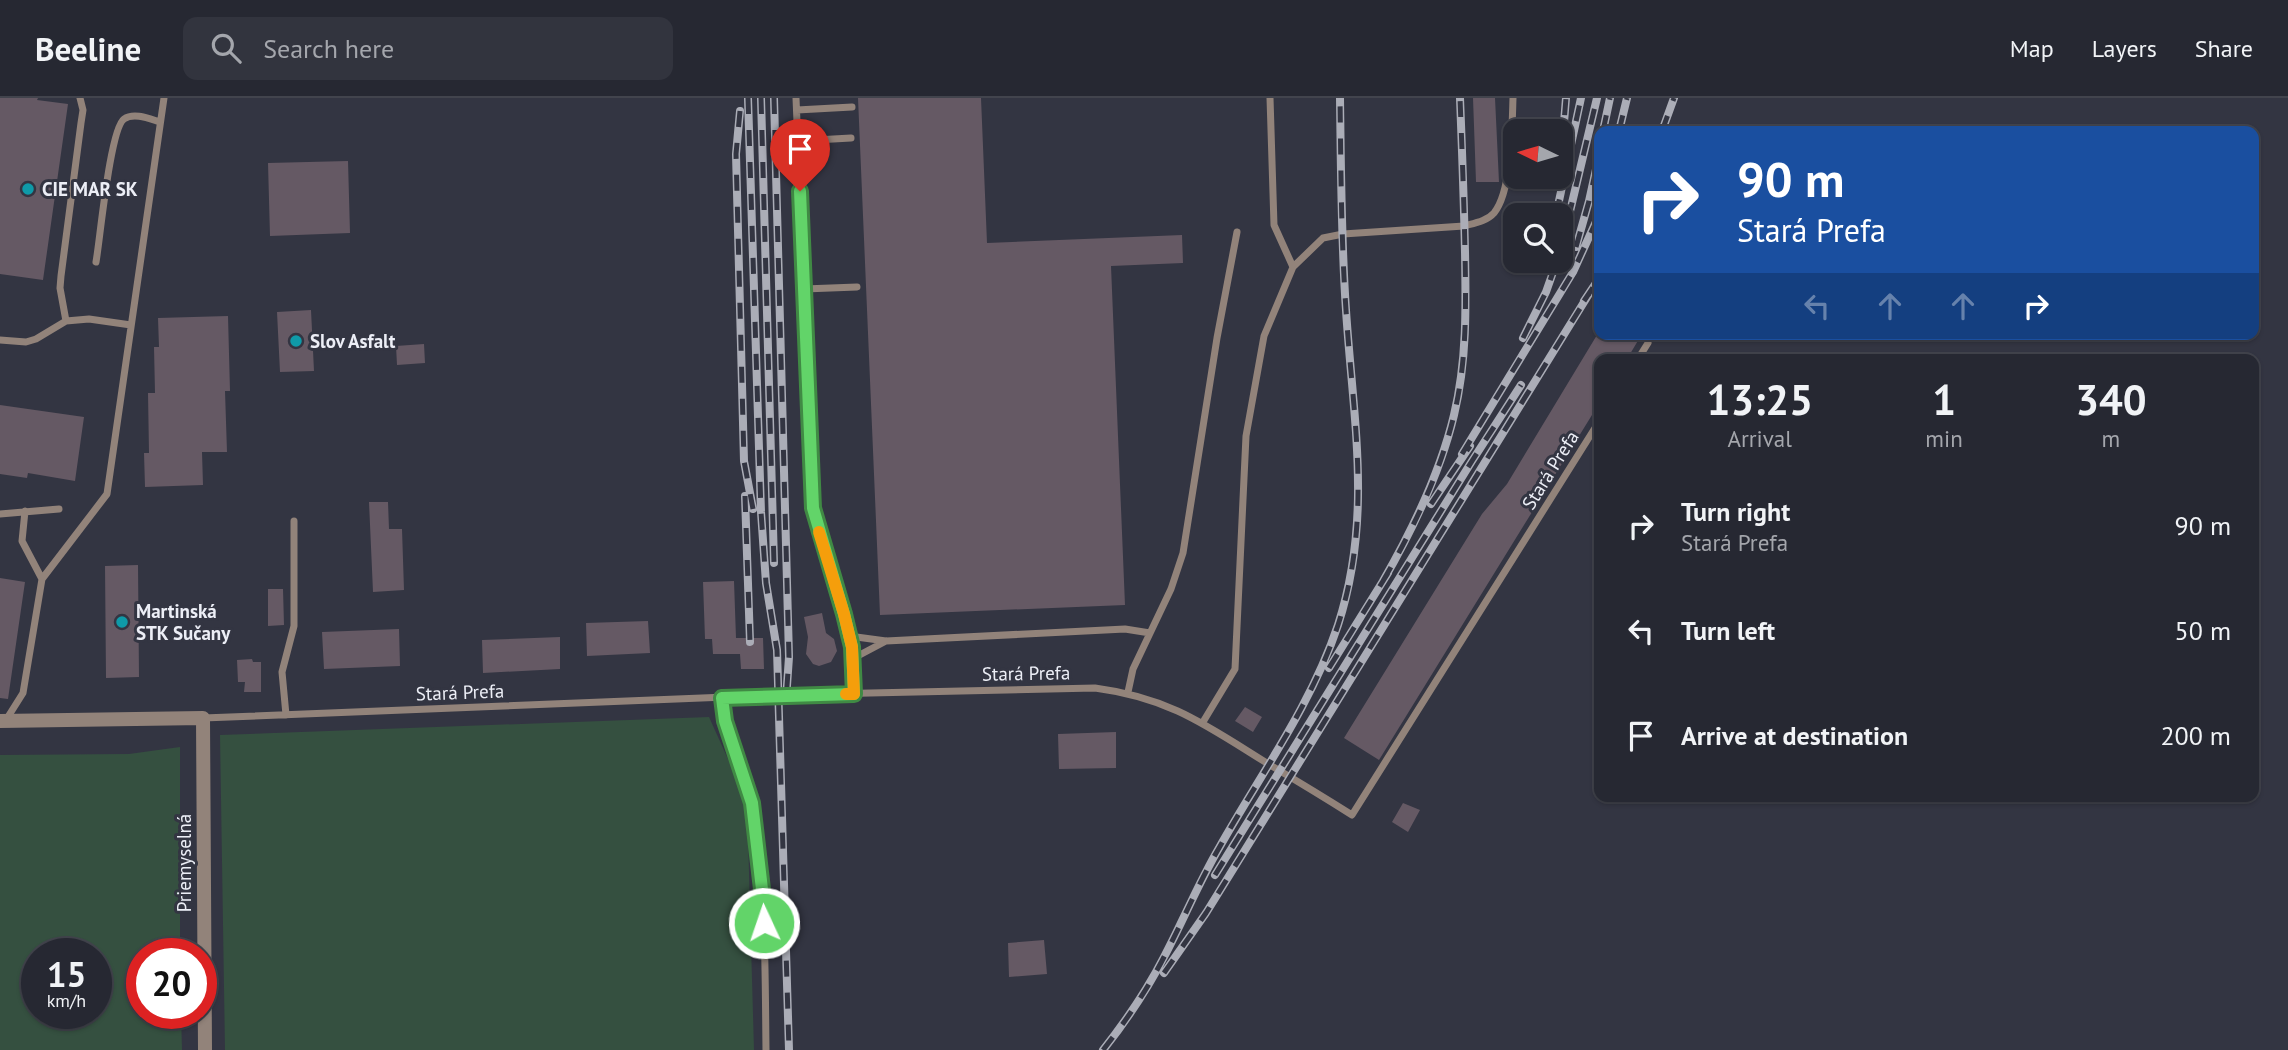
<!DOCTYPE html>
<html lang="en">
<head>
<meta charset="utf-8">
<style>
	:root { --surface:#262832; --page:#32343e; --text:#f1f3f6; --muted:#a4a6ac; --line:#42444d }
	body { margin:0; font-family:"PT Sans",sans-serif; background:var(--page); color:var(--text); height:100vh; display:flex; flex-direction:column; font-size:26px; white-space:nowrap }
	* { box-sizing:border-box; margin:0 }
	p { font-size:23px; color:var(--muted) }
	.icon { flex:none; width:38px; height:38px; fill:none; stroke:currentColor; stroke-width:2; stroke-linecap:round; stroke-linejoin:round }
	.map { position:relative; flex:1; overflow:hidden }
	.drawer { position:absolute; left:1594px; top:256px; width:665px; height:448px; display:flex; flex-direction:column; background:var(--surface); border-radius:14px; box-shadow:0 2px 5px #0004,0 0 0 2px var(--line) }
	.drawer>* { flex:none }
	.guide { position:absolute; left:1594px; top:28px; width:665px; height:214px; border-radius:14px; box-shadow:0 2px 5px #0004,0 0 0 2px var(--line); background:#1a4fa0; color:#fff; overflow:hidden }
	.needle { width:46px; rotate:275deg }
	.fabs { position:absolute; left:1503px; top:21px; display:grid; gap:14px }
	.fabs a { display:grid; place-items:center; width:70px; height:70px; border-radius:14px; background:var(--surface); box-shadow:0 2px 5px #0004,0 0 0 2px var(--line); font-size:35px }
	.speed { position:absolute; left:21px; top:840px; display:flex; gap:14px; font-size:35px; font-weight:700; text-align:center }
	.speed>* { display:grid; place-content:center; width:91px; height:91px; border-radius:50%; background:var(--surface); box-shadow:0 2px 5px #0004,0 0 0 2px var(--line); line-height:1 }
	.speed small { font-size:18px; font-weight:400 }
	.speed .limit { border:10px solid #d22; background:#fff; color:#111 }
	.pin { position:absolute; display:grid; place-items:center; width:60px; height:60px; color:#fff; margin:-72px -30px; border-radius:50% 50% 50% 0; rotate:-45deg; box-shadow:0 0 7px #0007 }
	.pin .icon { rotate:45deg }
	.me { position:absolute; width:77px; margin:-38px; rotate:357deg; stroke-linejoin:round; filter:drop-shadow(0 0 5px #0008) }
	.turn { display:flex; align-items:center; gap:24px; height:147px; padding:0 28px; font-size:32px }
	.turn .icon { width:91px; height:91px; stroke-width:2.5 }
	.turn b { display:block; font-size:49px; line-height:60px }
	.lanes { display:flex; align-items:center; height:66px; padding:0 28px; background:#0003; justify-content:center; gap:35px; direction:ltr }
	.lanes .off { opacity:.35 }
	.eta { display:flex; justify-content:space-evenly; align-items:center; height:119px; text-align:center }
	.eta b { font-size:42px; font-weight:700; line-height:49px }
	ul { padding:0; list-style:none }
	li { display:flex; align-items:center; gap:21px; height:105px; padding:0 28px }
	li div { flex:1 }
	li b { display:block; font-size:26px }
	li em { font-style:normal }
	header { display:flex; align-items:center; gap:42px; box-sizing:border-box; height:98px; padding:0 35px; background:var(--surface); border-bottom:2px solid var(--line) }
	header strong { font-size:33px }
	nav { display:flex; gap:38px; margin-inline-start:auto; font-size:24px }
	.search { width:490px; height:63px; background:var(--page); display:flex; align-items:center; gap:18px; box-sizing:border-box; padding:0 24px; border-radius:14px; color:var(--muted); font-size:26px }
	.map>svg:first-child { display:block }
</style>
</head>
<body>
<header>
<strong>Beeline</strong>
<div class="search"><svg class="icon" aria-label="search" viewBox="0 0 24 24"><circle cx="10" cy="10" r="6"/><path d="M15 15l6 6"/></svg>Search here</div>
<nav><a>Map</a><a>Layers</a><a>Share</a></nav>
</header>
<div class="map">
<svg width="2288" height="952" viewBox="0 0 2288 952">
	<rect width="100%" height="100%" fill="#333542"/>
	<!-- green -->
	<path fill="#355040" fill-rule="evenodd" d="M709 619 747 703 754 952H225L220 637Z
		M180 649V856H142V915H181L182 952H0V657L129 656ZM37 856H96V915H37Z"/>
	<!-- building -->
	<path fill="#655964" d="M0 0H38L37 2 68 6 43 182 0 176Z
		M858 0H981L987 145 1182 137 1183 165 1111 168 1125 507 880 517Z
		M1473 0H1495L1499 84H1476Z
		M348 63 350 135 270 138 268 65Z
		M311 212 314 273 280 274 277 214Z
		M228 218 230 293H225L227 354H202L203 387 145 389 144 355H149L148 295H155L154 249H159L158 220Z
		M1600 232V236H1642L1627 261H1600V304L1379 662 1344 640 1482 416 1507 386Z
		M424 246 425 265 397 267 396 248Z
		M0 307 84 319 75 383 28 375 27 380 0 376Z
		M369 404H388L389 431H402L404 492 373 494Z
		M138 467 139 579 106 580 105 468Z
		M0 480 25 484 8 601 0 600Z
		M734 483 736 540H763L764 571H741L740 556H713L712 541H705L703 484Z
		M268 491H283L284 527 268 528Z
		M822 515 826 535 834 541 837 553 831 564 819 568 813 566 806 556 808 539 804 519Z
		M648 523 650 555 587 558 586 525Z
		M399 531 400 568 324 571 322 534Z
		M560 539V571L483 575 482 542Z
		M252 561 253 564H261V594H244L245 584H238L237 562Z
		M1245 609 1262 619 1253 634 1235 623Z
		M1116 634V670L1059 671 1058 636Z
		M1403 705 1420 712 1408 734 1392 724Z
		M1044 842 1047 876 1009 879 1008 845Z"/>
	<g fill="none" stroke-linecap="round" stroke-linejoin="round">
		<!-- service -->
		<path stroke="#92837a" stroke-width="7" d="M796 0 813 410 844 516 852 549 854 596
			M1270 0 1274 127 1293 169
			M797 12 852 9
			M798 43 851 40
			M96 164C100 142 110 31 124 21 134 14 150 21 160 24
			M804 191 857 189
			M66 223 60 190 61 178 81 25 83 12 80 0
			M0 242 26 244 36 241 66 223 89 221 131 227
			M1638 261 1648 245
			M0 416 59 411
			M42 481 107 396 164 0
			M849 538 886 543 1125 531 1150 535
			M852 561 886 543
			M1128 594 1133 571 1171 491 1183 455 1217 240 1237 134
			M722 600C726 641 748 677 754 718 766 795 765 874 766 952
			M286 617 282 574 294 528V423
			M203 620 779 597 1095 590C1171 600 1207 628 1270 667 1297 683 1325 700 1352 717L1600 322
			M6 622 23 595 42 481 22 443 25 413
			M1203 624 1235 571 1246 338 1264 238 1293 169 1323 140 1343 136 1464 128C1475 125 1487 123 1494 115 1512 93 1512 28 1513 0"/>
		<!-- minor -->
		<path stroke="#92837a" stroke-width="14" d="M0 623 203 620 205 952"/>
		<!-- rail casing -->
		<g stroke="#abadb7" stroke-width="8">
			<path id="rail" d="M748 0 761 414 766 485 777 552 789 952
				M761 0 774 465
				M774 0 789 559 786 602
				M740 13 736 56 744 363 753 411
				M1603 33 1610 0
				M1619 33 1627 0
				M1662 33 1674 0
				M1562 49 1566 0
				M1556 117 1581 0
				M1576 149 1589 103 1600 53
				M1561 151 1597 0
				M1584 203 1600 179
				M1523 240 1546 194 1557 163
				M1462 356 1573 174 1600 115
				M745 398 750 544
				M1431 406 1470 348
				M1383 483C1413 431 1440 376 1454 317 1467 263 1466 209 1465 154 1464 103 1462 51 1460 0
				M1329 570 1388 475
				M1215 777 1472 363 1521 287
				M1164 875 1206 815 1589 196
				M1103 952C1126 923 1147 892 1164 859 1183 823 1198 786 1219 750 1260 677 1311 608 1338 527 1373 419 1353 321 1346 212 1341 141 1341 71 1340 0"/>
		</g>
		<!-- rail -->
		<use href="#rail" stroke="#333542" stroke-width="5" stroke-dasharray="16" stroke-linecap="butt"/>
	</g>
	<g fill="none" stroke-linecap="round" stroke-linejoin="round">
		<!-- route casing -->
		<g stroke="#408a44" stroke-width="18">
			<path id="route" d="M764 825 763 800 752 705 725 623 722 600 854 596 852 549 844 516 813 410 800 93"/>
		</g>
		<!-- route -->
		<use href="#route" stroke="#62d469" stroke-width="12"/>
		<!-- slow -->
		<path stroke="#f59e0b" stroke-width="12" d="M819 434 844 516 852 549 854 596H846"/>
	</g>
	<!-- markers -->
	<g fill="#0f9aa8" stroke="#333542" stroke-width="2.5">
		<circle cx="28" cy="91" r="7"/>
		<circle cx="296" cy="243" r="7"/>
		<circle cx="122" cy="524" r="7"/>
	</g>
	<g text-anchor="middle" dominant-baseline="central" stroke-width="6" stroke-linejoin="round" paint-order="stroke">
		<!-- poi labels -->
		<g font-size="19" font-weight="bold" fill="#eceef6" stroke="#333542" text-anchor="start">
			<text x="42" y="91">CIE MAR SK</text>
			<text x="310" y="243">Slov Asfalt</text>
			<text x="136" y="513">Martinská<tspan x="136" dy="22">STK Sučany</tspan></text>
		</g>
		<!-- street labels -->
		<g font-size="19" fill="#eceef6" stroke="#333542">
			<text transform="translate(1550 372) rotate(-58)">Stará Prefa</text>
			<text transform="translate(1026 575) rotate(-1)">Stará Prefa</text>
			<text transform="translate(460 594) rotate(-2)">Stará Prefa</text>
			<text transform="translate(184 765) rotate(-90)">Priemyselná</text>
		</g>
	</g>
</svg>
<div class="fabs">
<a><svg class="needle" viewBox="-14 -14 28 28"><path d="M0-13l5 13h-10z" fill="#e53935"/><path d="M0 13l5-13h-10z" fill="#a4a6ac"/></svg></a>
<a><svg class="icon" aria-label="search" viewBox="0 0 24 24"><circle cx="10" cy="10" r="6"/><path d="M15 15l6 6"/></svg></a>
</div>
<div class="speed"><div>15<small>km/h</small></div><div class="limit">20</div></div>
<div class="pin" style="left:800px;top:93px;background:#d93025"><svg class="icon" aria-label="arrive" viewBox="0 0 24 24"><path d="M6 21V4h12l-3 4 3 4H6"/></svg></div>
<svg class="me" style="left:764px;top:825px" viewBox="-20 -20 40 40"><circle r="17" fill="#62d469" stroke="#fff" stroke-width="3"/><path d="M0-11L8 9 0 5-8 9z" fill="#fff"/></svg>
<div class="guide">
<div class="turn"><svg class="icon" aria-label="right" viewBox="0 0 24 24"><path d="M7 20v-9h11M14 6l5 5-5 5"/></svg><div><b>90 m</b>Stará Prefa</div></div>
<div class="lanes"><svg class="icon off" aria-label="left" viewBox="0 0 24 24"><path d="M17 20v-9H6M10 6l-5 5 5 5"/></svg><svg class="icon off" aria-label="ahead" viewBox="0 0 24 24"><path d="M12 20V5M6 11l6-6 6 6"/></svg><svg class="icon off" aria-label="ahead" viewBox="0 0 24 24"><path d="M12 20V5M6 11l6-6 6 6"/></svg><svg class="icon" aria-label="right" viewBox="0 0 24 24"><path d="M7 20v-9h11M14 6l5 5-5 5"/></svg></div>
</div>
<section class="drawer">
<div class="eta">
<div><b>13:25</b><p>Arrival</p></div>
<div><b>1</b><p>min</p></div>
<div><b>340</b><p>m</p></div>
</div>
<ul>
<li><svg class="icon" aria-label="right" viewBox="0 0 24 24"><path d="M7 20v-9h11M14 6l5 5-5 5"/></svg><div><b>Turn right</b><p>Stará Prefa</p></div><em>90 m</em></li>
<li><svg class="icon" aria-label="left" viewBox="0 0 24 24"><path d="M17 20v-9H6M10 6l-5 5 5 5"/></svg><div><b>Turn left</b></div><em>50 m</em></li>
<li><svg class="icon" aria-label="arrive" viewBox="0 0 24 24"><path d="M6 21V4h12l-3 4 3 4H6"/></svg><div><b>Arrive at destination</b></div><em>200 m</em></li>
</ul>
</section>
</div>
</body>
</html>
